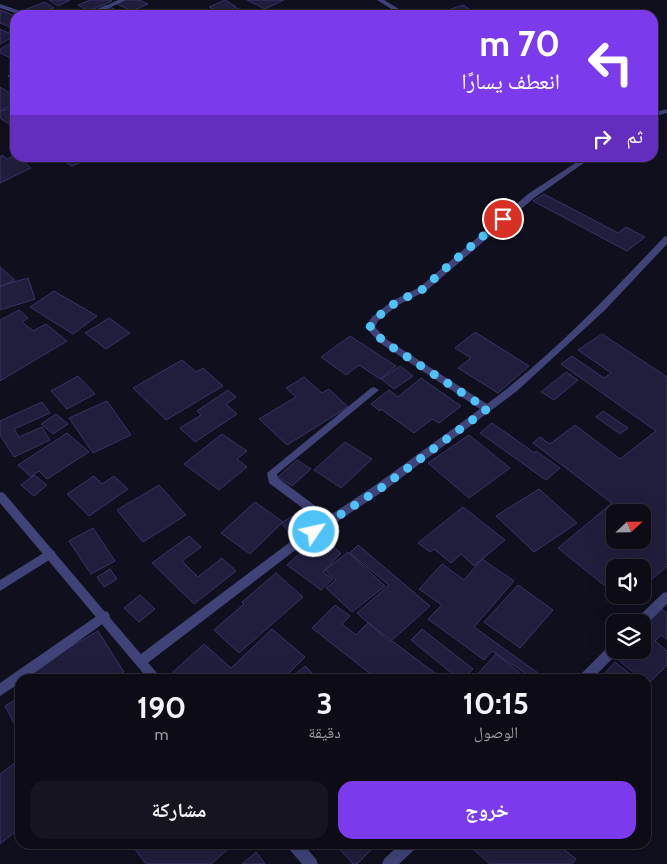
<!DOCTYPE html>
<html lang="ar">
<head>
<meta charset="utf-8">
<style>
	:root { --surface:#0c0b16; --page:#15141f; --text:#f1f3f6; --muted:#9a9ba1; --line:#2c2b35; --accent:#7c3aed }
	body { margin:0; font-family:Cabin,"Noto Naskh Arabic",sans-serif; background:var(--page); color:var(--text); direction:rtl; height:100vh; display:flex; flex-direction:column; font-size:19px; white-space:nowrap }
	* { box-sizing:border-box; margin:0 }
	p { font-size:16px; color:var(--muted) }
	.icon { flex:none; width:28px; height:28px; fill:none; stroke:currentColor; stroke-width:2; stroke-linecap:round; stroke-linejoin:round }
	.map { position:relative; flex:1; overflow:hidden; direction:ltr }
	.details { position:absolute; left:15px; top:674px; width:636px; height:175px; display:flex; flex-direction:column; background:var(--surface); border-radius:15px; box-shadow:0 5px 20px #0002,0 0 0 1px var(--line); direction:rtl }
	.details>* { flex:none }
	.top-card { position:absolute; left:10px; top:10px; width:648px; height:152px; border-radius:15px; box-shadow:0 5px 20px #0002,0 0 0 1px var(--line); direction:rtl; background:#7c3aed; color:#fff; overflow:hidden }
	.needle { width:32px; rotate:68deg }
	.buttons { position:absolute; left:606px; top:504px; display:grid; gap:10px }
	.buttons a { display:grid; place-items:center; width:45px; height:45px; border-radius:10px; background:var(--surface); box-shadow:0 5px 20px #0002,0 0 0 1px var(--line); font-size:25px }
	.pin { position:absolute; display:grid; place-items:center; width:42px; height:42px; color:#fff; margin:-21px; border:2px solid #fff; border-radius:50%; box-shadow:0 1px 5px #0007 }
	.me { position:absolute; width:55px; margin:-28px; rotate:56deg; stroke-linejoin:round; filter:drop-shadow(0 0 4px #0008) }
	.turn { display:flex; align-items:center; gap:18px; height:105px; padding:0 15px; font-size:22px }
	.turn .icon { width:65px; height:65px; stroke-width:2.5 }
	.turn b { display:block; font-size:35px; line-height:42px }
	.then { display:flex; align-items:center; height:48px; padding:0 15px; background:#0003; gap:10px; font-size:19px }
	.eta { display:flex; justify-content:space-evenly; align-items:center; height:85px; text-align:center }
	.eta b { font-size:30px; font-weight:700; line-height:35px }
	.cta { display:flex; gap:10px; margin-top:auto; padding:10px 15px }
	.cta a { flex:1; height:58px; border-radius:15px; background:var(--accent); color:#fff; font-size:20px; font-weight:700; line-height:58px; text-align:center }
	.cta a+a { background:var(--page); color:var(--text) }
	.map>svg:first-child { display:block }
</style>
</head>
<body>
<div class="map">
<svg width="667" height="864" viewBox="0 0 667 864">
	<rect width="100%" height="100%" fill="#100f1e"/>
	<!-- building -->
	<path fill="#211e3d" stroke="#383366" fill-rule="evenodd" d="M49 0H70L58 6Z
		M90 0H110L112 1 88 11 78 5Z
		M121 0H139L148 4 132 11 115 3Z
		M225 0 235 6H233L241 10 231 15H215L220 13 209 7Z
		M247 0H284L265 9Z
		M45 2 54 8 36 15 24 10Z
		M106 5 120 12 113 15 87 14Z
		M463 5 479 15H450L445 11Z
		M0 10 15 16V29L0 23Z
		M0 29 15 36 0 44Z
		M15 41V60L0 53V49Z
		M0 87 15 96V103L0 111Z
		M10 108 15 111V128L0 118V112Z
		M2 155 7 159 15 155V158H25L28 159 23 161 31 168 0 183V157Z
		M71 158H83L86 160 72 166 64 161Z
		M544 194 618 233 626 227 645 237 627 251 533 201Z
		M0 267 15 280 0 287Z
		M28 278 35 299 0 310V286Z
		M54 291 97 316 73 334 30 307Z
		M19 310 28 318 22 322 33 331 46 324 67 341 0 381V320Z
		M109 318 130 333 106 349 85 333Z
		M475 332 529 366 498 393 458 368 471 358 455 348Z
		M602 334 667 377V566L642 588V568H615V594L558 548 612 503 533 443 540 437 550 444 575 425 620 459 656 431 561 364 572 356 604 378 611 373 578 350ZM615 512H642V540H615Z
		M350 336 396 366 380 379 359 365 346 375 321 357Z
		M182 360 196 372 203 368 223 386 166 420 133 388Z
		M400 366 413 376 394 389 381 379Z
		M566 372 578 380 554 400 541 392Z
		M78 376 95 394 67 409 51 391Z
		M304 377 322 393 329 389 348 407 287 445 259 419 296 397 286 388Z
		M421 378 461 406 439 423 432 419 414 433 381 409 380 411 371 404 389 390 398 397Z
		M228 390 236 397 226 404 237 414 195 442 180 428 201 415 197 411Z
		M107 401 131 435 93 453 69 418Z
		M42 402 50 413 14 429 19 437 42 427 50 440 14 457 0 435V421Z
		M603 411 628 428 620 434 596 417Z
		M56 414 68 424 53 434 41 424Z
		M492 423 535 453 536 451 560 468 546 480 480 433Z
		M67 433 89 452 47 479 39 471 31 477 18 465Z
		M222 434 247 451 237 459 247 467 219 490 184 464Z
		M469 435 510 468 469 498 428 463Z
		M345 442 372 459 341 488 314 470Z
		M297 460 311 469 292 486 278 477Z
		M34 475 47 485 34 496 21 485Z
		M94 476 102 484 114 476 128 489 89 516 67 494Z
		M159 485 186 515 143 542 117 510Z
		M539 489 577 523 534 552 496 516Z
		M255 502 283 522 250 554 221 533Z
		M463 507 505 540 474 566 461 554 451 563 434 549 430 552 418 543Z
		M295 515 304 525 290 533 281 523Z
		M93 528 115 561 91 574 69 541Z
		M189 536 201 547 182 561 198 577 222 558 236 571 194 604 152 563Z
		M318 536 341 553 323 572 333 579 321 590 287 565Z
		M358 545 430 606 390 642 357 613 389 585 350 553Z
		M348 552 385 586 352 612 326 588 336 580 325 570Z
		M482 559 514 581 474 627 538 673 534 679 492 651 484 660 428 619 442 605 419 589 442 564 464 580Z
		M110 569 117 579 104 587 97 577Z
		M276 573 303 597 239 653 214 630 244 604 242 602Z
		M518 585 553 610 520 648 484 622Z
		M140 595 155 609 139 622 124 608Z
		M616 595H635L626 603Z
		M335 605 350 616 342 624 356 635 368 623 443 679H377L312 628Z
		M660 608 667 613V640L661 635 655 641 667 651V665L648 684 646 679H641L615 657 622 650H642V625Z
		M272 629 305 657 283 679H180L173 672 204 644 231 668Z
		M422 629 473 669 463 679H459L411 640Z
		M98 631 124 672 113 679H20L19 677Z
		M496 654 528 679H473Z
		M615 662 637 679H599Z
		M305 666 318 679H289Z
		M20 697V722L15 725 5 706Z
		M20 759V828L0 844V774Z
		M131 844H234L211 864H146Z
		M335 844H377L357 864H353Z
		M467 844H557L576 859 572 864H490Z
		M256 852 265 864H242Z"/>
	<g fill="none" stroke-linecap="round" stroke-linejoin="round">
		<!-- minor -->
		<path fill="#404377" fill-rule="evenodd" d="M118 0H126L94 15H86Z
			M377 0H384L409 15H401Z
			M0 4 29 14 30 15H21L0 8Z
			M15 71V76L8 77V75Z
			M667 109V113L652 117V113Z
			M583 158H591L534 198 426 291 398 305 378 321 375 327 386 339 487 404C552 356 608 296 664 237L667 236V244L605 310 517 391 385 490 302 545 145 665 141 666 137 665 135 661 137 657 294 539 320 521 269 483 267 473 371 388 374 387 379 390 277 474 278 478 329 516 377 484 480 409 380 343 365 327 372 317 392 301 420 287 528 194Z
			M50 549 54 551 56 554 54 557 0 591V580Z
			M667 592V604L645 626 642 627V622H635L637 618 663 593Z
			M104 611 108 612 110 616 108 620 26 679H20V683L0 696V683Z
			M615 643V650H620L619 652 592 679H578L580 675 611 644Z
			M400 844H417L415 849 399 864H382L384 859Z"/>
		<!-- tertiary -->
		<path fill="#404377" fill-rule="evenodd" d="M0 492 4 493 162 679H148L0 503Z
			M287 844H303L316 859 318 864H302L289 849Z"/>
	</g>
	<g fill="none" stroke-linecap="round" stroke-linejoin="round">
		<!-- route -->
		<path stroke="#4fc3f7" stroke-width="9" stroke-dasharray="0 16.2" d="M314 532 381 488 487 409 383 341 370 327 375 319 395 303 423 289 448 266 503 219"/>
	</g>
</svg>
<div class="buttons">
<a><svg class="needle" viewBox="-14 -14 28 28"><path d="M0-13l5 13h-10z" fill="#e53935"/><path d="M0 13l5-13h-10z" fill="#9a9ba1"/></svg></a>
<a><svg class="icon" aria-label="sound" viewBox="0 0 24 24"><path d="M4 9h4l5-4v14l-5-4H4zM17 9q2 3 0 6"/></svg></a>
<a><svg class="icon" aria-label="layers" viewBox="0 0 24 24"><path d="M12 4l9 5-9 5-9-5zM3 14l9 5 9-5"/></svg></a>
</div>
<div class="pin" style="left:503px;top:219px;background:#d93025"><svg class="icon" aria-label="arrive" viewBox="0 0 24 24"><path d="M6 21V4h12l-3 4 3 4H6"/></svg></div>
<svg class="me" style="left:314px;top:532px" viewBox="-20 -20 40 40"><circle r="17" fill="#4fc3f7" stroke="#fff" stroke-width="3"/><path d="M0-11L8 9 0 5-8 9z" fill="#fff"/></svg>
<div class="top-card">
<div class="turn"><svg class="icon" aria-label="left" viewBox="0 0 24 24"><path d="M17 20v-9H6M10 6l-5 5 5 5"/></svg><div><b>70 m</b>انعطف يسارًا</div></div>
<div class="then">ثم<svg class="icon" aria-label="right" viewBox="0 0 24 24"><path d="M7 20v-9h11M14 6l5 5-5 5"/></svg></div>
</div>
<section class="details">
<div class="eta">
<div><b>10:15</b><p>الوصول</p></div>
<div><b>3</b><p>دقيقة</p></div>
<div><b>190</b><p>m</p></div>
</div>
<div class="cta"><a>خروج</a><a>مشاركة</a></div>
</section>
</div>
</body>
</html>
